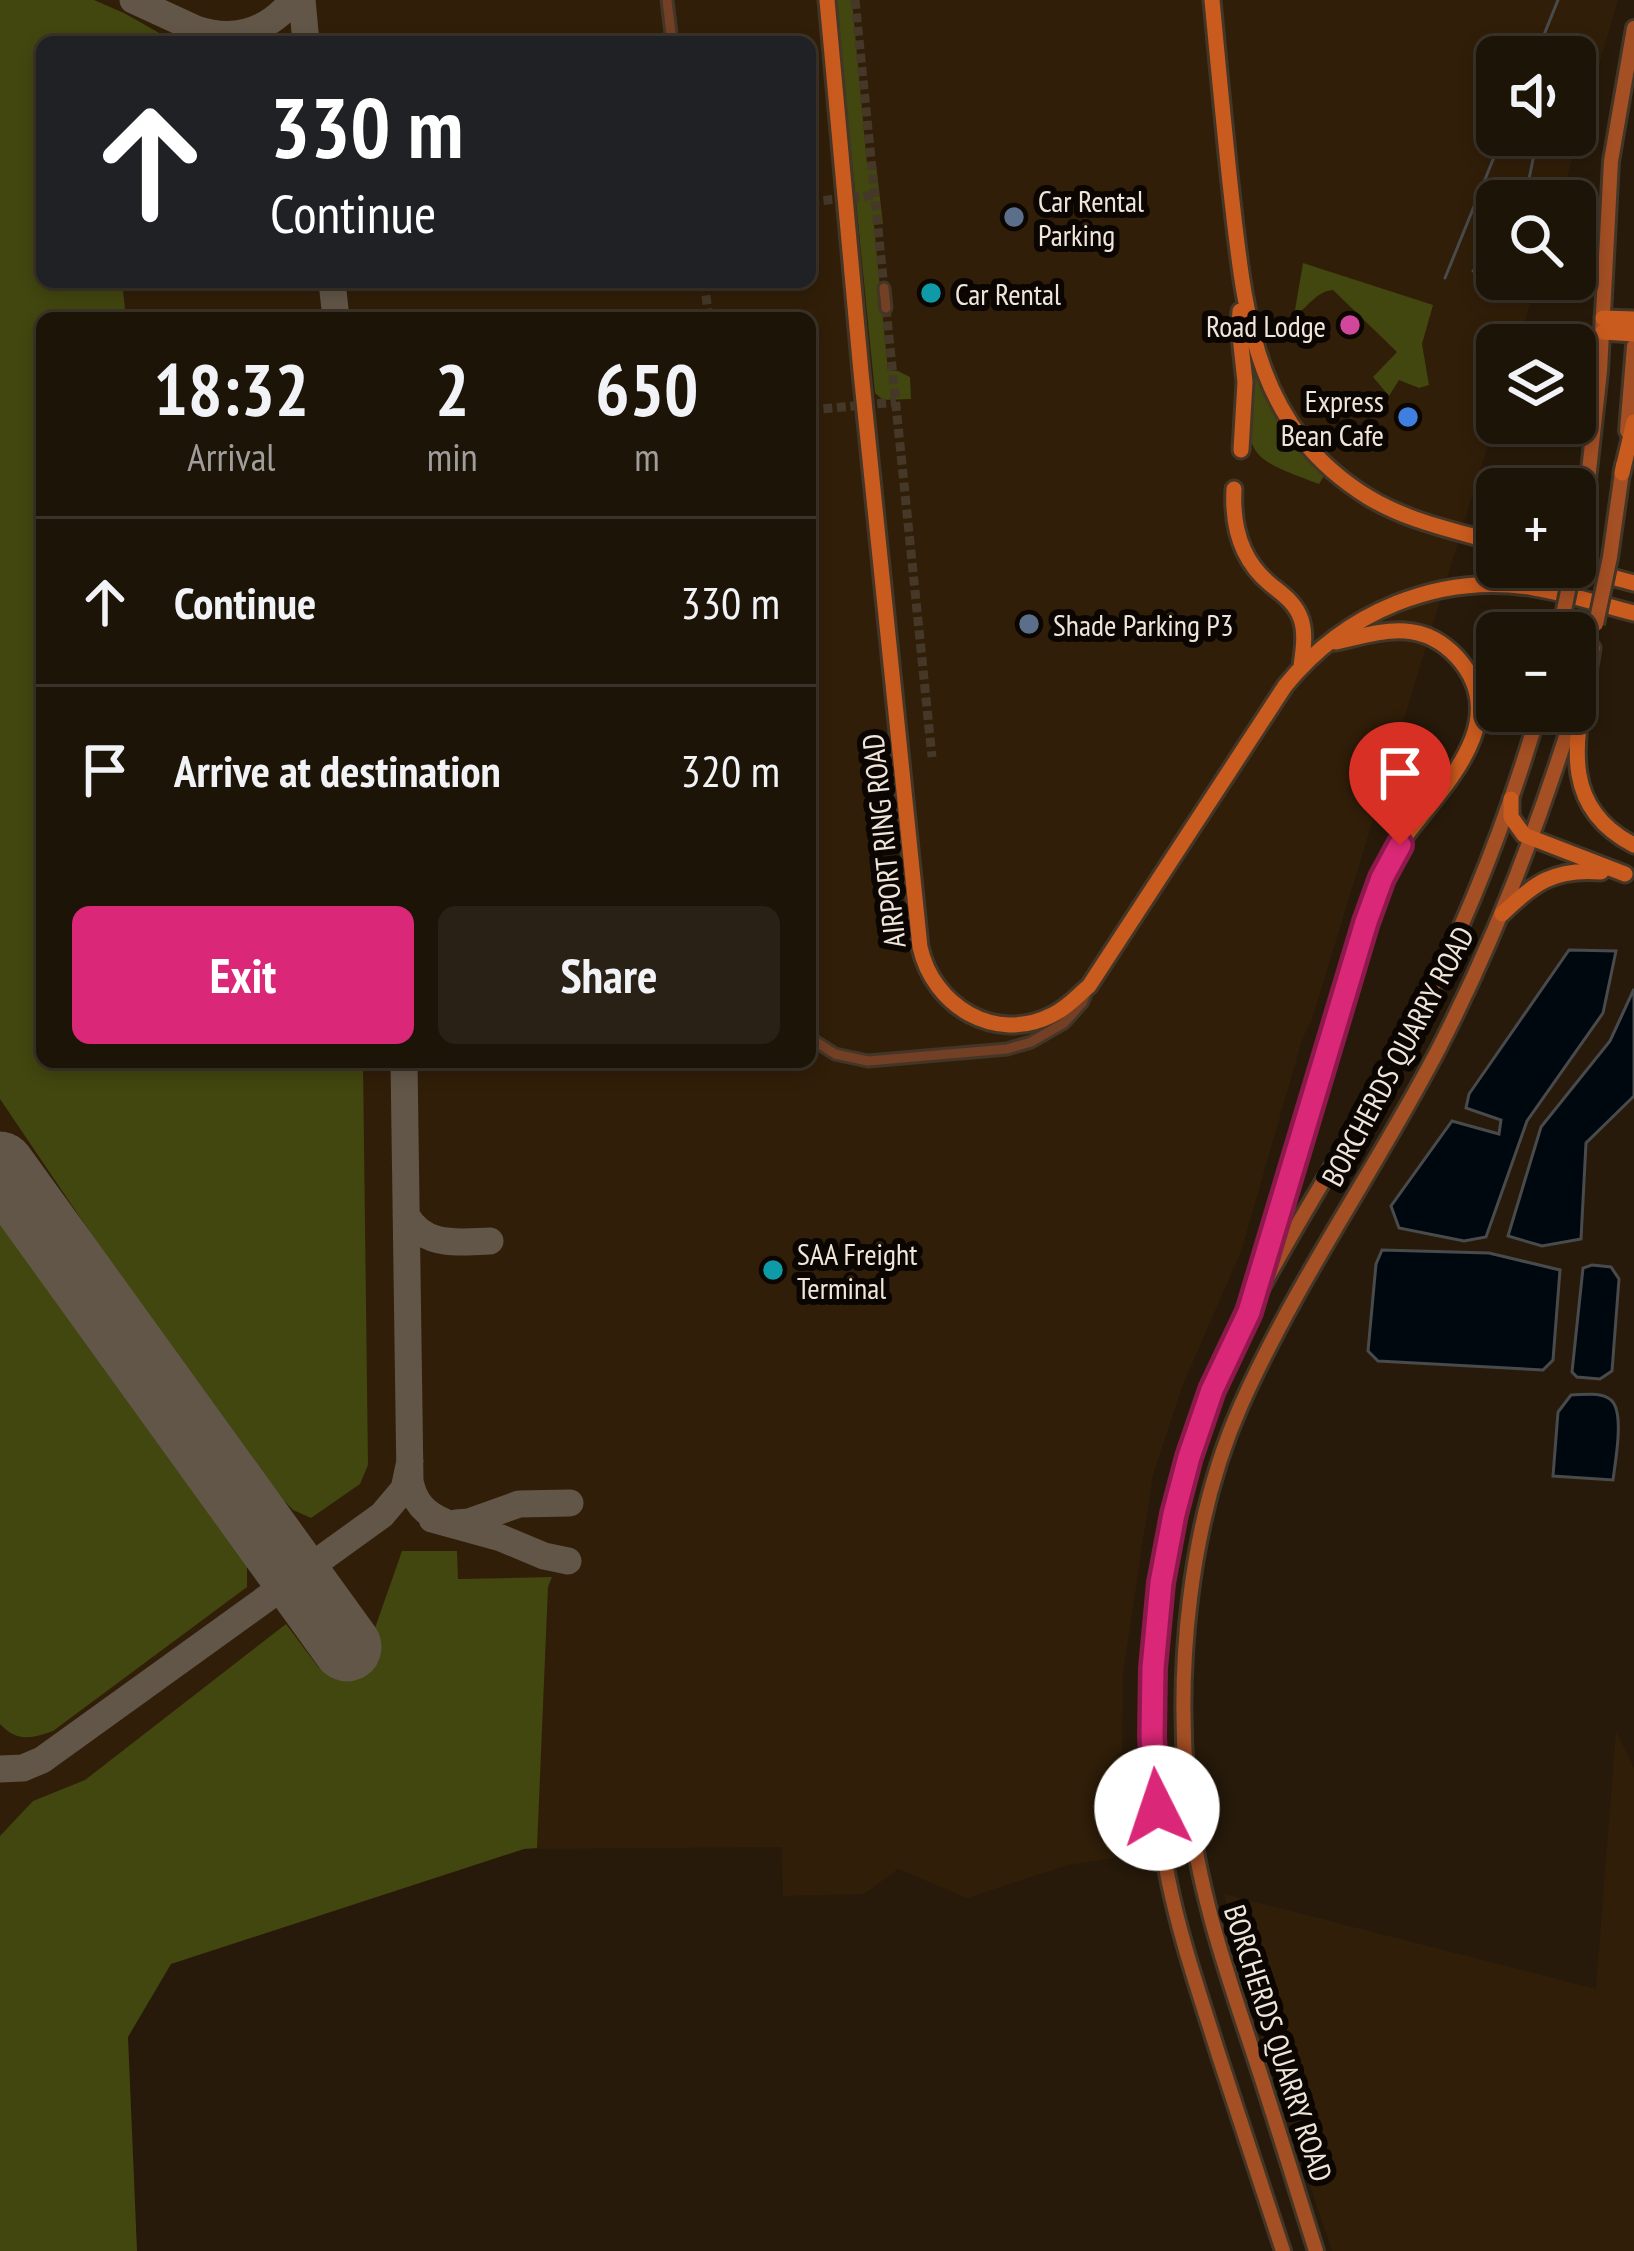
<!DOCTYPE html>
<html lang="en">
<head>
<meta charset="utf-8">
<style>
	:root { --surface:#1d1408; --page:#2a2116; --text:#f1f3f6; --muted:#a09e9c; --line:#3b3329; --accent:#db2777 }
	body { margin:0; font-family:"PT Sans Narrow",sans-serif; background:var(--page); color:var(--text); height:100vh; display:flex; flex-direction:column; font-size:45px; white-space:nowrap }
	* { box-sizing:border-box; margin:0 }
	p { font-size:39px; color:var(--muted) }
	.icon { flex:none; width:66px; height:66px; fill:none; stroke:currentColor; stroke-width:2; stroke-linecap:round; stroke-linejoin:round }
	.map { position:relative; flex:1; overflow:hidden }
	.side { position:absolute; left:36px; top:312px; width:780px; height:756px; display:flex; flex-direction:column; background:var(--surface); border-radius:18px; box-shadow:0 6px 18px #0003,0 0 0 3px var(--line) }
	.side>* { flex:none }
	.guide { position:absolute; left:36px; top:36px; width:780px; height:252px; border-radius:18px; box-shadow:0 6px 18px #0003,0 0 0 3px var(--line); background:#202124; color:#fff; overflow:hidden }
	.tools { position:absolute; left:1476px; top:36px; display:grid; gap:24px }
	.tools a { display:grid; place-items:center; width:120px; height:120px; border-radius:18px; background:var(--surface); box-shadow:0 6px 18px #0003,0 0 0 3px var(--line); font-size:60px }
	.pin { position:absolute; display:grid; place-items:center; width:102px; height:102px; color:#fff; margin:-123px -51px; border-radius:50% 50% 50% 0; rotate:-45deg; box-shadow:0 0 12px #0007 }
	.pin .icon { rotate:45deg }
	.me { position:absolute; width:132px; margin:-66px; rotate:356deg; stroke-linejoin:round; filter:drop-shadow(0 0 9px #0008) }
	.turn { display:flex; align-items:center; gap:42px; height:252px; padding:0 36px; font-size:54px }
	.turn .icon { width:156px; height:156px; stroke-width:2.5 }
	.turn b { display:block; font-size:84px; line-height:102px }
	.eta { display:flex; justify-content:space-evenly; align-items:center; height:204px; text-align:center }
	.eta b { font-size:72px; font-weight:800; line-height:84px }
	.button { display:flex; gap:24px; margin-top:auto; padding:24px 36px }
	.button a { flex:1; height:138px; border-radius:18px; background:var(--accent); color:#fff; font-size:48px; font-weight:800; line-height:138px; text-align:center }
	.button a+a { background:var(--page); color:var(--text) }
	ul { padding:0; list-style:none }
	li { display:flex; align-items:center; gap:36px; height:168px; padding:0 36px; border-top:3px solid var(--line) }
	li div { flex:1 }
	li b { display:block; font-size:45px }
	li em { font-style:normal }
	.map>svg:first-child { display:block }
</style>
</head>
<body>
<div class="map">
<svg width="1634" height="2251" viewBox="0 0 1634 2251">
	<rect width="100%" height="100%" fill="#271a0a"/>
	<!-- built -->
	<path fill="#301e08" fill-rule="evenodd" d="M0 0H1618L1560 201H1497V279H1537L1518 345H1497V415L1399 735 1312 1019 1302 1040 1242 1249 1182 1387 1153 1475 1123 1673 1122 1753 1118 1754 1129 1856 1068 1865 967 1898 898 1869 864 1894 783 1896 782 1847 524 1849 171 1964 128 2037 137 2251H0ZM42 42H810V282H42ZM1497 57H1575V135H1497ZM42 318H810V1062H42Z
		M1616 1731 1634 1768V2251H1332L1264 2049 1224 1894 1596 1989Z"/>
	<!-- green -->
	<path fill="#42460f" d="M0 0H94L124 13 175 42H42V282H122L126 318H42V1062H363L368 1465 360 1484 311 1518 293 1510 242 1457 0 1099Z
		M836 0H852L867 164H876L883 224 874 225 888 371H898L910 377 911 399 883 400 875 393Z
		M1303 263 1433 305 1422 344 1429 385 1419 388 1399 380 1389 396 1373 377 1397 352 1333 290C1315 292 1309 307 1294 316Z
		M1257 376 1298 448 1324 476 1319 484C1245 456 1247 458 1250 380Z
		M0 1223 247 1564V1587L53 1731C31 1739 17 1742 0 1724Z
		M402 1551H457L458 1579 552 1577 548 1587 537 1848 524 1849 171 1964 128 2037 137 2251H0V1836L33 1801 85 1780 286 1624 319 1668 375 1628Z"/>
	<!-- water -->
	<path fill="#00080f" stroke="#484a4c" stroke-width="3" d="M1569 950 1616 951 1603 1013 1527 1121 1486 1237 1464 1241 1399 1228 1391 1206 1452 1121 1499 1134 1501 1120 1466 1108 1469 1094Z
		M1634 989V1096L1586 1143 1581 1239 1542 1246 1508 1236 1541 1127 1610 1041Z
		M1382 1250 1489 1253 1560 1270 1553 1360 1543 1370 1378 1361 1368 1351 1376 1264Z
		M1592 1265 1611 1267 1619 1279 1612 1371 1600 1379 1577 1377 1572 1372 1583 1268Z
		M1571 1395C1583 1395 1601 1391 1611 1400 1625 1412 1615 1463 1613 1480L1553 1476 1558 1412Z"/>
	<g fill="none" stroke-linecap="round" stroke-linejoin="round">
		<!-- stream -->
		<path stroke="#484a4c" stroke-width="3" d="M1535 57 1558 0
			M1528 186 1530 201
			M1497 231 1487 222 1488 197 1498 187 1528 184 1538 135
			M1473 271 1497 247
			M1445 278 1503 135"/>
		<!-- taxiway -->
		<path stroke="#625648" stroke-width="27" d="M133 0 209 35
			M302 0 306 42
			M196 29C234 42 268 31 293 0
			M332 282 336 318
			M404 1062 410 1481C414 1502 425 1514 445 1522
			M406 1215C425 1248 457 1242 490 1241
			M432 1519 501 1538 544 1556 568 1561
			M456 1523 469 1522 519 1504 570 1503
			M0 1769 23 1768 42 1760 382 1515 404 1489 410 1461"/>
		<!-- runway -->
		<path stroke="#625648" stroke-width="69" d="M0 1166 347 1647"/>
		<!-- street-tunnel -->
		<path stroke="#453829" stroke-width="9" stroke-dasharray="9 4.5" stroke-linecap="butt" d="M855 0 884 288
			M810 202 875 195
			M704 282 709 318
			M886 308 932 757
			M810 410 896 402"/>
		<!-- street casing -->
		<g stroke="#433627" stroke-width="15">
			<path id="street" d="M667 0 672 42
				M884 288 886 308
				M810 1038 835 1054 868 1061 1007 1049 1031 1042 1064 1023 1082 1003 1087 991"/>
		</g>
		<!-- secondary casing -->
		<g stroke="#433627" stroke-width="20">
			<path id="secondary" d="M1627 431 1634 346
				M1575 556 1587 489 1600 371 1611 161 1634 28
				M1610 557 1623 465
				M1283 2251C1261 2185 1240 2119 1218 2053 1200 1995 1180 1938 1168 1878 1130 1689 1158 1485 1248 1314 1295 1222 1353 1137 1402 1046 1460 940 1505 827 1539 711
				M1316 2251C1295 2185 1275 2118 1253 2052 1225 1968 1197 1886 1188 1797 1175 1671 1189 1522 1241 1405 1297 1280 1376 1169 1439 1048 1495 939 1538 827 1574 711"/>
		</g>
		<!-- primary casing -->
		<g stroke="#433627" stroke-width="21">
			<path id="primary" d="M827 0 861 372 920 947C933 1006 995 1044 1052 1015 1067 1008 1077 996 1089 986L1285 686C1345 612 1439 572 1534 588 1568 593 1601 605 1634 613
				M1212 0C1218 64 1224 128 1231 192 1245 313 1253 426 1368 497 1407 521 1453 530 1497 543
				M1240 311 1239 327 1245 382 1241 450
				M1603 318 1634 319
				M1603 332 1634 334
				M1622 473 1634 422
				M1234 489C1232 525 1241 560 1270 584 1282 594 1295 602 1301 619 1306 634 1303 651 1301 666
				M1574 567 1634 583
				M1592 648C1581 723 1550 802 1634 845
				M1511 799V817L1524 835 1625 874
				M1502 914C1534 883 1554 868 1601 872
				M1249 1312 1380 883C1388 866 1396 849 1407 834 1444 785 1514 720 1457 657 1420 617 1380 632 1336 642"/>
		</g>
		<!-- street -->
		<use href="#street" stroke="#733f25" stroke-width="9"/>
		<!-- secondary -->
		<use href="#secondary" stroke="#a44f24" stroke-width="14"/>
		<!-- primary -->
		<use href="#primary" stroke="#ca5b1e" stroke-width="15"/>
		<!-- secondary-bridge casing -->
		<g stroke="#433627" stroke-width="20" stroke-linecap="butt">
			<path id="secondary-bridge" d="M1563 615 1573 567
				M1596 624 1610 557"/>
		</g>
		<!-- secondary-bridge -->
		<use href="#secondary-bridge" stroke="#a44f24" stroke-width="14"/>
	</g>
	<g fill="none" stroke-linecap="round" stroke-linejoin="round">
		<!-- route casing -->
		<g stroke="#8e194d" stroke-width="30">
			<path id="route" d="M1157 1808 1152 1737 1153 1668 1161 1583 1174 1514 1189 1457 1212 1390 1249 1312 1366 922 1382 878 1400 845"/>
		</g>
		<!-- route -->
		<use href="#route" stroke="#db2777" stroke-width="21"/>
	</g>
	<!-- markers -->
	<g fill="#5c6f8a" stroke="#0b0602" stroke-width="4.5">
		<circle cx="1014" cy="217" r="12"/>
		<circle cx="1029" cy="624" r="12"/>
	</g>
	<g fill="#0f9aa8" stroke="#0b0602" stroke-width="4.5">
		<circle cx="931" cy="293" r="12"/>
		<circle cx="773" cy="1270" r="12"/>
	</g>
	<circle fill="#d1479c" stroke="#0b0602" stroke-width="4.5" cx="1350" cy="325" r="12"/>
	<circle fill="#3f7fe0" stroke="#0b0602" stroke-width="4.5" cx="1408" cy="417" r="12"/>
	<g text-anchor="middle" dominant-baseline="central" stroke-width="12" stroke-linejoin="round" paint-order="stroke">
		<!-- poi labels -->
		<g font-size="30" fill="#efe5db" stroke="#0b0602" text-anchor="start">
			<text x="1038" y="200">Car Rental<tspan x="1038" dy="34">Parking</tspan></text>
			<text x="955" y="293">Car Rental</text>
			<text x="1326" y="325" text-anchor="end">Road Lodge</text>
			<text x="1384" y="400" text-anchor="end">Express<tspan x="1384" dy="34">Bean Cafe</tspan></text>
			<text x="1053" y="624">Shade Parking P3</text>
			<text x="797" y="1253">SAA Freight<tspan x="797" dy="34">Terminal</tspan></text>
		</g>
		<!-- street labels -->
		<g font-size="30" fill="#efe5db" stroke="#0b0602">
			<text transform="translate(883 841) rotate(-96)">AIRPORT RING ROAD</text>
			<text transform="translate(1397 1056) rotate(-62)">BORCHERDS QUARRY ROAD</text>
			<text transform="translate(1279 2043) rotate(72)">BORCHERDS QUARRY ROAD</text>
		</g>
	</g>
</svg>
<div class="tools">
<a><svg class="icon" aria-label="sound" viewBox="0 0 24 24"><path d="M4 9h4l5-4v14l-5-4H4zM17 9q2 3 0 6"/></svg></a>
<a><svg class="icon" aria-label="search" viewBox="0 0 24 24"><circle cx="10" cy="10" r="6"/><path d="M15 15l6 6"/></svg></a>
<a><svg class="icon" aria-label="layers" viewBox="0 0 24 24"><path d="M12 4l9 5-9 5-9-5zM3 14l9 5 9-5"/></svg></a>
<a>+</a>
<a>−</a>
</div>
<div class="pin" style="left:1400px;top:845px;background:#d93025"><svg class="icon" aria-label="arrive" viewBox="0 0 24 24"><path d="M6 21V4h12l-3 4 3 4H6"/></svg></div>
<svg class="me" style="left:1157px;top:1808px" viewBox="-20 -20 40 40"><circle r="19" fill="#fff"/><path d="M0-13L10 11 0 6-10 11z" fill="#db2777"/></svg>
<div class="guide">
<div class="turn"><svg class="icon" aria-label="ahead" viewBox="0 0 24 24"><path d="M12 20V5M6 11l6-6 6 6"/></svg><div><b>330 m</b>Continue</div></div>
</div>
<section class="side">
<div class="eta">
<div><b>18:32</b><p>Arrival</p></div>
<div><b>2</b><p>min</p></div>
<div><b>650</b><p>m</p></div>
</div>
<ul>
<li><svg class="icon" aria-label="ahead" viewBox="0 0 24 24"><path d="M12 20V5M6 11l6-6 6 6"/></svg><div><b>Continue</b></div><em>330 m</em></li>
<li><svg class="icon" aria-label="arrive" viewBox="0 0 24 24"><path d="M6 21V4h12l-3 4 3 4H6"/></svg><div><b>Arrive at destination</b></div><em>320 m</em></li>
</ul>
<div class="button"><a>Exit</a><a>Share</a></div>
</section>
</div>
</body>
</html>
